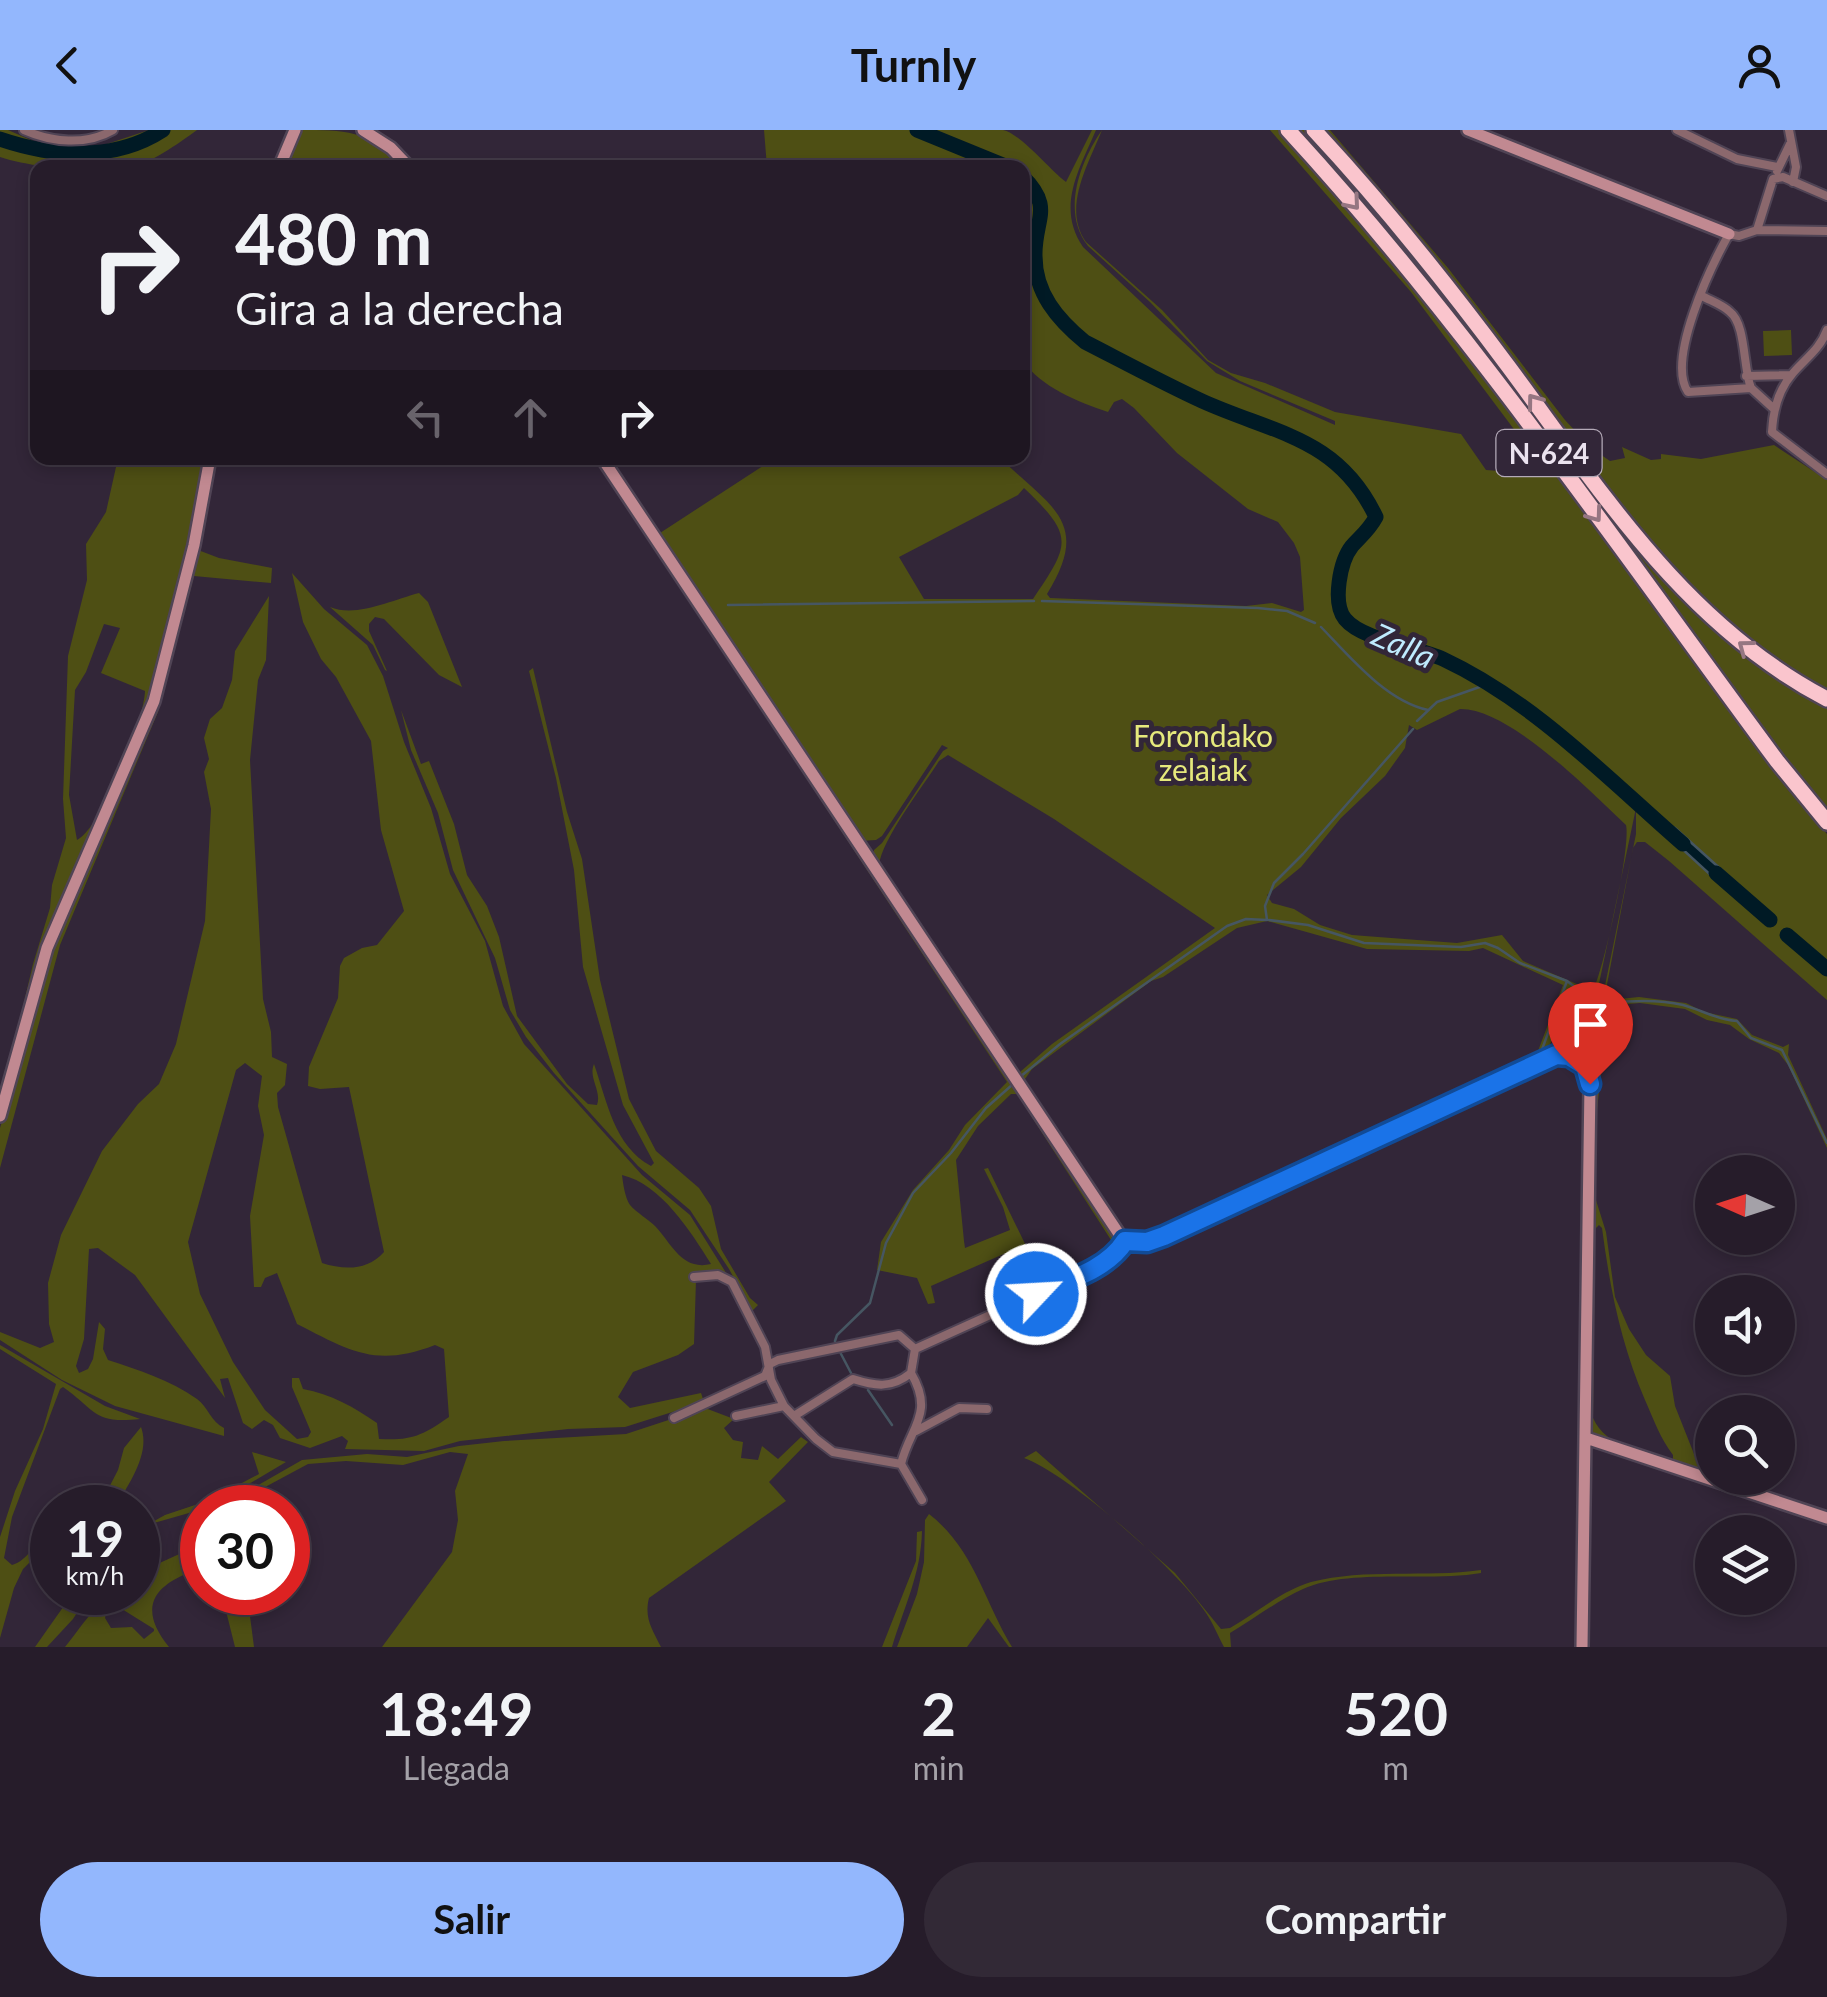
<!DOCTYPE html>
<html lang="es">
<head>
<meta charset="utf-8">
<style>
	:root { --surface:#261c2a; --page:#322936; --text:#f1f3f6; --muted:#a4a1a8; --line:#423a47; --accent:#93b7fd }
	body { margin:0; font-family:Lato,sans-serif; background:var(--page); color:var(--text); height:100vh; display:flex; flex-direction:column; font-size:38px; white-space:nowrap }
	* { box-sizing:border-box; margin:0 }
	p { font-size:32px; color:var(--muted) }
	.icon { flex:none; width:55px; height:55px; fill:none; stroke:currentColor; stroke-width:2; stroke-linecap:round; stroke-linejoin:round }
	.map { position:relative; height:1517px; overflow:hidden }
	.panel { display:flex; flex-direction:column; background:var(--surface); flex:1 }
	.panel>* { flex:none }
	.banner { position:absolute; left:30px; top:30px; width:1000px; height:305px; border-radius:20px; box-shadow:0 5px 15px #0003,0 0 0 2px var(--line); background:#261c2a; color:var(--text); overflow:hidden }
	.needle { width:65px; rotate:273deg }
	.fabs { position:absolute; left:1695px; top:1025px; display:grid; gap:20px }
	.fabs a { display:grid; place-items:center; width:100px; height:100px; border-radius:50%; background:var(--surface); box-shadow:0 5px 15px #0003,0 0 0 2px var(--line); font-size:50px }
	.speed { position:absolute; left:30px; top:1355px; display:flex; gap:20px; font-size:50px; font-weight:700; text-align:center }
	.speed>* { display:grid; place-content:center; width:130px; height:130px; border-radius:50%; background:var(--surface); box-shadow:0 5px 15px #0003,0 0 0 2px var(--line); line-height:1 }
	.speed small { font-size:25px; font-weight:400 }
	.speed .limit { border:15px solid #d22; background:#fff; color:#111 }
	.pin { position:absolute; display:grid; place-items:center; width:85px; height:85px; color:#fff; margin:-102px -42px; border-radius:50% 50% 50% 0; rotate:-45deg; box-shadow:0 0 10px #0007 }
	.pin .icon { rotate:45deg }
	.me { position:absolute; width:110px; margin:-55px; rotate:65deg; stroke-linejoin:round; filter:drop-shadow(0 0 8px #0008) }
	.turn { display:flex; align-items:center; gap:35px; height:210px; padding:0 40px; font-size:45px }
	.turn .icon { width:130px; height:130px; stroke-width:2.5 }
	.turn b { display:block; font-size:70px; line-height:85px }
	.lanes { display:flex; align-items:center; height:95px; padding:0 40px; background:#0003; justify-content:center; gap:50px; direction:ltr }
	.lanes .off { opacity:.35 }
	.eta { display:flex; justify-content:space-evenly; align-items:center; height:170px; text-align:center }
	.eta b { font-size:60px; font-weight:700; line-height:70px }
	.action { display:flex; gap:20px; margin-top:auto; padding:20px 40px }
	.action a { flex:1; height:115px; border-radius:60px; background:var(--accent); color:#111; font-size:40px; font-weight:700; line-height:115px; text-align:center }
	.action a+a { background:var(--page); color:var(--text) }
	header { display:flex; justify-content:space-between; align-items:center; height:130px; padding:0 40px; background:var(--accent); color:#111; font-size:45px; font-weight:700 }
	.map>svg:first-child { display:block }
</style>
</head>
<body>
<header><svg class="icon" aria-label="back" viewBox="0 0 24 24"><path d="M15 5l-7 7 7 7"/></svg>Turnly<svg class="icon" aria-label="person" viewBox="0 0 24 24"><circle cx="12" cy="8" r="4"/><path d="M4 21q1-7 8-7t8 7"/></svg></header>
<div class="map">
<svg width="1827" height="1517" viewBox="0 0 1827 1517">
	<rect width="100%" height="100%" fill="#322638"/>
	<!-- green -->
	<path fill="#4e4f14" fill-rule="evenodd" d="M0 0H8L51 19 98 17 149 0H197C178 14 150 34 127 38 91 43 34 38 0 27Z
		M300 0C344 0 369 0 400 34L396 33 394 38H284Z
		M764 0H1003C1021 4 1048 38 1066 52L1092 0H1096C1079 40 1056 77 1083 117L1216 243 1335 295V291L1240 251 1207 231 1150 172 1088 116C1061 82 1080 32 1102 0 1088 35 1062 78 1086 112L1162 180 1208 230 1231 243 1265 253 1335 282 1461 304 1486 340 1499 341 1521 319 1519 306 1411 162 1270 0H1278L1360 91 1493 260 1789 661 1827 704V870L1669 731 1645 712H1637L1633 718 1605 865 1609 870 1639 867 1686 873 1704 882 1737 889 1752 905 1783 917 1789 914 1788 925 1827 1009V1018L1788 935 1779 923 1749 909 1730 895 1707 890 1685 879 1640 873 1616 875 1608 883 1596 989 1595 1067 1606 1102 1615 1167 1629 1199 1646 1225 1670 1246 1675 1276 1700 1339 1712 1344V1348H1724L1827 1380V1384L1824 1385 1599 1309 1589 1298 1595 967 1591 924 1636 704V678L1588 906 1148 1109 1133 1110 1117 1099 873 731 874 720 882 713 943 621 948 618 942 615 882 706 876 710 859 711 605 328H610L660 403 775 328H1000C1051 377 1092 392 1047 464L1050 468 1246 476 1272 473 1301 482 1304 480 1300 427 1294 413 1278 392 1248 379 1177 323 1134 278 1122 269 1114 272 1108 282C1078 272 1041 257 1023 231L1022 38 767 37ZM1024 358C1074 406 1071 413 1033 469H924L899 427 1018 365ZM1460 579C1509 578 1590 661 1626 695 1631 717 1604 838 1593 861L1523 831 1502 805 1457 813 1352 805 1320 795 1294 779 1272 773 1267 765 1301 737 1341 688 1385 646 1405 618 1409 595 1417 600ZM948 625 1054 689 1215 798 1052 914 1020 942 1011 936 952 841 879 735C882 709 924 655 939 631ZM1675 698 1737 754V755L1727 760 1668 707ZM1267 791 1367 819 1469 821 1483 818 1563 855 1538 921 1528 929 1152 1105 1130 1106 1120 1098 1025 958V949L1032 939 1151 851 1163 847 1237 798ZM1574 862 1590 878C1590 906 1574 910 1551 921L1549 918 1567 863ZM1599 1095 1602 1098C1610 1159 1621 1214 1645 1270 1654 1290 1660 1308 1673 1325V1331C1644 1324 1606 1317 1593 1288L1595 1099Z
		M1297 0H1306L1420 132 1640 423 1706 493 1741 520 1827 574V683Z
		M1325 0H1330L1448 138 1565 290 1591 318 1610 331 1625 328 1622 317 1651 330 1661 329V324L1701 329 1774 315 1827 350V562L1777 530 1699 468 1623 378 1449 146Z
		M1791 200 1792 225 1764 226 1763 201Z
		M118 328H207L172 486 143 595 58 780 0 974 33 834 50 778 52 755 66 708 63 669 68 526 87 450 86 414 106 382ZM104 494 120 498 101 543 145 561C144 591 103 696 77 710L69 665 75 560 86 542Z
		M595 328 1110 1101 1114 1115 1106 1129 1036 1162H1032L1015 1119 931 1156 935 1173 928 1174 917 1148 877 1140 881 1112 913 1060 949 1020 965 995 1007 952ZM1011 964H1017L1111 1110C1107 1134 1062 1151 1040 1156L1029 1122 988 1038 984 1039 1003 1077 1010 1100 965 1118 964 1111 956 1030 978 996Z
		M198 420 219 428 272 438 271 453 194 446 158 582 60 815 0 1038V998L50 821 157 575Z
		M292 443 324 479 367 515 383 546 404 612 431 678 450 744 485 811 503 876 524 914 642 1045 690 1085 728 1146 696 1150 694 1214 678 1225 633 1242 618 1267 630 1278 701 1263 704 1272 625 1297 568 1299 460 1311 424 1321 345 1319 348 1311 342 1306 310 1318 280 1308 273 1295 264 1290 252 1299 243 1293 228 1248 220 1249 225 1268 135 1145 98 1118 89 1119 84 1209 76 1236 79 1243 88 1239 93 1229 99 1192 105 1199 103 1219 108 1230C139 1240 170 1250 197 1269 208 1277 211 1292 224 1298V1306L115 1276 62 1250 0 1210V1202L40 1218 54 1212 49 1194 48 1153 61 1105 102 1021 138 974 159 954 176 914 205 791 211 679 204 642 209 629 204 608 210 589 222 578 232 550 235 521 269 466 266 530 258 550 250 630 263 869 271 902 272 927 287 934 285 955 277 963 278 977 322 1133C344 1140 367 1141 384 1122L349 957 320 959 308 956 309 937 338 868 340 836 344 828 362 818 377 815 404 781 381 700 371 611 336 547 321 529 303 492ZM245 933 262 946 258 976 264 1005 250 1086 254 1157H261L265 1148 277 1143 297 1194C350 1221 376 1238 435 1215L444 1219 449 1287C423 1305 412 1311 379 1309L377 1293C354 1277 331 1264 303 1259L299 1248H292V1257L311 1302 308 1307 297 1309 265 1280 233 1232 200 1164 188 1112 236 940ZM622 1045C661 1054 691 1102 711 1134 682 1141 672 1114 655 1096 648 1089 637 1083 630 1075 625 1068 623 1053 622 1045Z
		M419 463 428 472 462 557 439 545 384 489 375 487 369 494V501L387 541 385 540 373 515 330 477C356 488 392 470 419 463Z
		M533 538 567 682 582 729 600 850 629 969 656 1021 699 1058 711 1076 721 1119 750 1168 758 1175 752 1181 729 1139 690 1080 638 1036 554 943 526 907 510 880 495 828 453 740 438 683 411 620 401 580 421 634 429 631 454 694 467 745 487 776 499 807 517 886 567 954 588 974 597 975C602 961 588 948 594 934 607 971 614 1016 651 1036L654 1033 623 975 583 837 574 740 556 648 529 541Z
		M0 1215 105 1276 140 1289C93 1294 97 1281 63 1257L60 1259 12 1387 4 1428 12 1435C37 1428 47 1386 59 1363L61 1364 56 1377 52 1378 38 1424 23 1439 14 1458 0 1508V1407L15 1361 43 1299 56 1254 0 1219Z
		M705 1278 734 1289 724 1298 733 1310 743 1312 741 1328 758 1330 762 1316 778 1329 801 1307 808 1312 769 1352 786 1371 649 1468C644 1488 652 1499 661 1517H382L452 1422 458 1390 455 1361 468 1324 450 1322 403 1335 346 1331 308 1334 228 1377 218 1378 302 1330 367 1324 407 1327 459 1316 504 1311 626 1304Z
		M141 1297C151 1324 128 1354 116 1377H99L118 1340 124 1318Z
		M1036 1321 1175 1443 1221 1499 1230 1498C1256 1483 1283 1460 1311 1452 1366 1438 1425 1448 1481 1440V1443C1429 1452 1348 1438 1303 1459 1278 1470 1254 1489 1230 1503L1231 1517H1224C1218 1506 1213 1493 1206 1483 1178 1440 1070 1345 1024 1328Z
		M252 1322 286 1332 210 1377 147 1395 165 1385 210 1370 259 1344Z
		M929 1384C974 1419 984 1471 1012 1517H1009L988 1488 967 1517H897L917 1464 924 1432 925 1390Z
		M922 1401C921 1444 904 1477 892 1517H882L916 1431 917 1402Z
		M197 1416H202V1438C158 1452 134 1474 169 1517H65C87 1490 100 1462 138 1462V1445L142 1441ZM109 1471 154 1499V1501L144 1509 132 1497 111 1498 105 1488Z
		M73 1463H90L73 1489 47 1517H35Z
		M234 1463H247L254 1517H235L227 1485Z"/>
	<!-- water -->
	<path fill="#001a25" stroke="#465662" stroke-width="2.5" d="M1675 698 1735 752 1738 754 1728 761 1668 706Z"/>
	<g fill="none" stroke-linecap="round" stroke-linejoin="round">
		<!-- stream -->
		<path stroke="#465662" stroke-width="2.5" d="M1042 471 1258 478 1287 481 1315 493
			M728 475 1034 471
			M1321 497C1350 527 1386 571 1428 580
			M1417 591 1437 572 1491 553
			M1269 790 1308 795 1364 813 1461 817 1485 813 1498 818 1520 833 1567 851 1593 871
			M1603 873C1631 871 1656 869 1683 875 1702 880 1717 890 1737 891L1751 908 1782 920 1827 1013
			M1540 925 1567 851
			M1020 947 1060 914 1227 796 1246 789 1267 790 1265 776 1274 753 1303 724 1413 599
			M835 1211 837 1205 870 1173 886 1113 913 1063 951 1023 986 978 1012 955
			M840 1222 851 1243
			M868 1260 892 1295"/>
		<!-- river -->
		<path stroke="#001a25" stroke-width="15" d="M917 0 1010 38
			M0 9C53 27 114 32 163 0
			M1022 46C1055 78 1034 89 1035 126 1035 163 1057 189 1085 212 1124 232 1163 253 1202 271 1275 304 1338 307 1376 387 1369 400 1361 406 1352 416 1340 431 1332 473 1345 489 1362 510 1417 517 1443 529 1535 572 1607 648 1683 714
			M1716 743 1770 790
			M1787 805 1827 839"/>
		<!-- street casing -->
		<g stroke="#504455" stroke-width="12">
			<path id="street" d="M24 0C51 12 86 16 113 0
				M1677 0 1737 29 1777 37
				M1789 0 1796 37 1793 52
				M1777 41 1790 14
				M1757 100 1827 101
				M1702 166C1711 171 1723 175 1730 182 1746 194 1743 238 1751 258
				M1827 200C1820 219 1806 228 1793 243 1778 260 1773 280 1772 302L1827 344
				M1746 246 1791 245
				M1773 278 1751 258 1688 262C1666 230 1711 136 1729 104L1739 106 1757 100 1773 49 1783 47 1827 66
				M694 1147 718 1145 732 1152 765 1217 771 1250 784 1276 816 1309 833 1322 901 1334 922 1370
				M736 1286 784 1276
				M794 1286 853 1249C875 1256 891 1259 911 1243
				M674 1288 765 1246 770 1234 778 1230 899 1205 915 1219 1103 1134 1118 1122 1125 1111
				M916 1301 959 1278 987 1279
				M901 1334C910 1297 935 1284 911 1243L915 1219"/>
		</g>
		<!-- secondary casing -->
		<g stroke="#504455" stroke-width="16">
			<path id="secondary" d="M363 0 391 18 410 38
				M1468 0 1729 104
				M279 38 295 0
				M602 328 1123 1110 1137 1114 1164 1106 1557 925C1577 926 1586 934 1590 954L1582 1517
				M0 986 47 818 154 571 194 415 210 328
				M1586 1308 1827 1388"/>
		</g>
		<!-- highway casing -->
		<g stroke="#504455" stroke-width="20">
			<path id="highway" d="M1288 0C1468 196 1619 418 1777 631L1827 692
				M1314 0C1383 74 1447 154 1508 236 1601 361 1685 495 1827 569"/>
		</g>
		<!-- street -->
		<use href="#street" stroke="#8b686d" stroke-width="8"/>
		<!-- secondary -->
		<use href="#secondary" stroke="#c18991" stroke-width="11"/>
		<!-- highway -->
		<use href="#highway" stroke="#fac5cd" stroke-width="15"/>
	</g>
	<!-- one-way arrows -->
	<defs><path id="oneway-chevron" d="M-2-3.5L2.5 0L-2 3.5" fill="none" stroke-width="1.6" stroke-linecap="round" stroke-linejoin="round" transform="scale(2.5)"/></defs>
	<g stroke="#967682">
		<use href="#oneway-chevron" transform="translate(1353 73) rotate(50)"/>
		<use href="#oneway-chevron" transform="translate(1534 271) rotate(-127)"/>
		<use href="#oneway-chevron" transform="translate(1595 385) rotate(54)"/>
		<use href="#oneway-chevron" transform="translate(1745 517) rotate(-143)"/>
	</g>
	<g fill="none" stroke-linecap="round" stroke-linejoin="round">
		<!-- route casing -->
		<g stroke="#114b97" stroke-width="25">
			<path id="route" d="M1036 1164C1066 1151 1107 1140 1125 1111L1147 1112 1164 1106 1556 925 1569 926 1585 936 1590 954"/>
		</g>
		<!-- route -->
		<use href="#route" stroke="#1a73e8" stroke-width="18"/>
	</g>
	<g text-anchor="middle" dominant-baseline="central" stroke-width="10" stroke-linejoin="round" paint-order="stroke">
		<!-- shield labels -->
		<rect fill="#322638" stroke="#b4aab8" stroke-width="2.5" x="1496.5" y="300" width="105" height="46" rx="8"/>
		<g font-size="28" font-weight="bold" fill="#ebe3ef">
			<text x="1549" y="323">N-624</text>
		</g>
		<!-- park labels -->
		<g font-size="30" fill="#e6e97c" stroke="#322638">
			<text x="1203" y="605">Forondako<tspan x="1203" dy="34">zelaiak</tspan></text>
		</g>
		<!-- water labels -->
		<g font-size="32" font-style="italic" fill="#bfebfe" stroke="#322638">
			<text transform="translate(1404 515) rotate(24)">Zalla</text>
		</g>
	</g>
</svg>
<div class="fabs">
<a><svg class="needle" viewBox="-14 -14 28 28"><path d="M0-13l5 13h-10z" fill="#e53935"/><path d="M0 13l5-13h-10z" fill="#a4a1a8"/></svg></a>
<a><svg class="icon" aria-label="sound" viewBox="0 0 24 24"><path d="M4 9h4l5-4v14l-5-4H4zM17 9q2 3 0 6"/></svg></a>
<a><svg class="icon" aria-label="search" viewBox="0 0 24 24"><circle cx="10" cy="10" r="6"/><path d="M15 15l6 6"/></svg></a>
<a><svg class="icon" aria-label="layers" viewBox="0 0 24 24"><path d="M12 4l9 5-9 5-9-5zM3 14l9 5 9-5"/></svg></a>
</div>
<div class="speed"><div>19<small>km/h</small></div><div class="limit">30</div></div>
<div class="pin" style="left:1590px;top:954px;background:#d93025"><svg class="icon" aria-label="arrive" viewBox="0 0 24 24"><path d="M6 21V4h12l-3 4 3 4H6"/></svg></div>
<svg class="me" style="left:1036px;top:1164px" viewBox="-20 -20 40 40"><circle r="17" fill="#1a73e8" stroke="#fff" stroke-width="3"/><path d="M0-11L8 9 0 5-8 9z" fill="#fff"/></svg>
<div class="banner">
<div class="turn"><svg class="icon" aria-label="right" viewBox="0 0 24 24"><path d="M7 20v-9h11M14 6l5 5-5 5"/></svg><div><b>480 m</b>Gira a la derecha</div></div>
<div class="lanes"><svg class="icon off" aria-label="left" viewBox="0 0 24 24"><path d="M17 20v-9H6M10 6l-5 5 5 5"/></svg><svg class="icon off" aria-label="ahead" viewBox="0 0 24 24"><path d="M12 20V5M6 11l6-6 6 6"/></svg><svg class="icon" aria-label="right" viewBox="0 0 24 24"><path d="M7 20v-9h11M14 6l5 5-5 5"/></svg></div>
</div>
</div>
<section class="panel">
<div class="eta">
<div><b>18:49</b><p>Llegada</p></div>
<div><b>2</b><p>min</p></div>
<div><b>520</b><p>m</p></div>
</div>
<div class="action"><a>Salir</a><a>Compartir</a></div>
</section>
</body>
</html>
